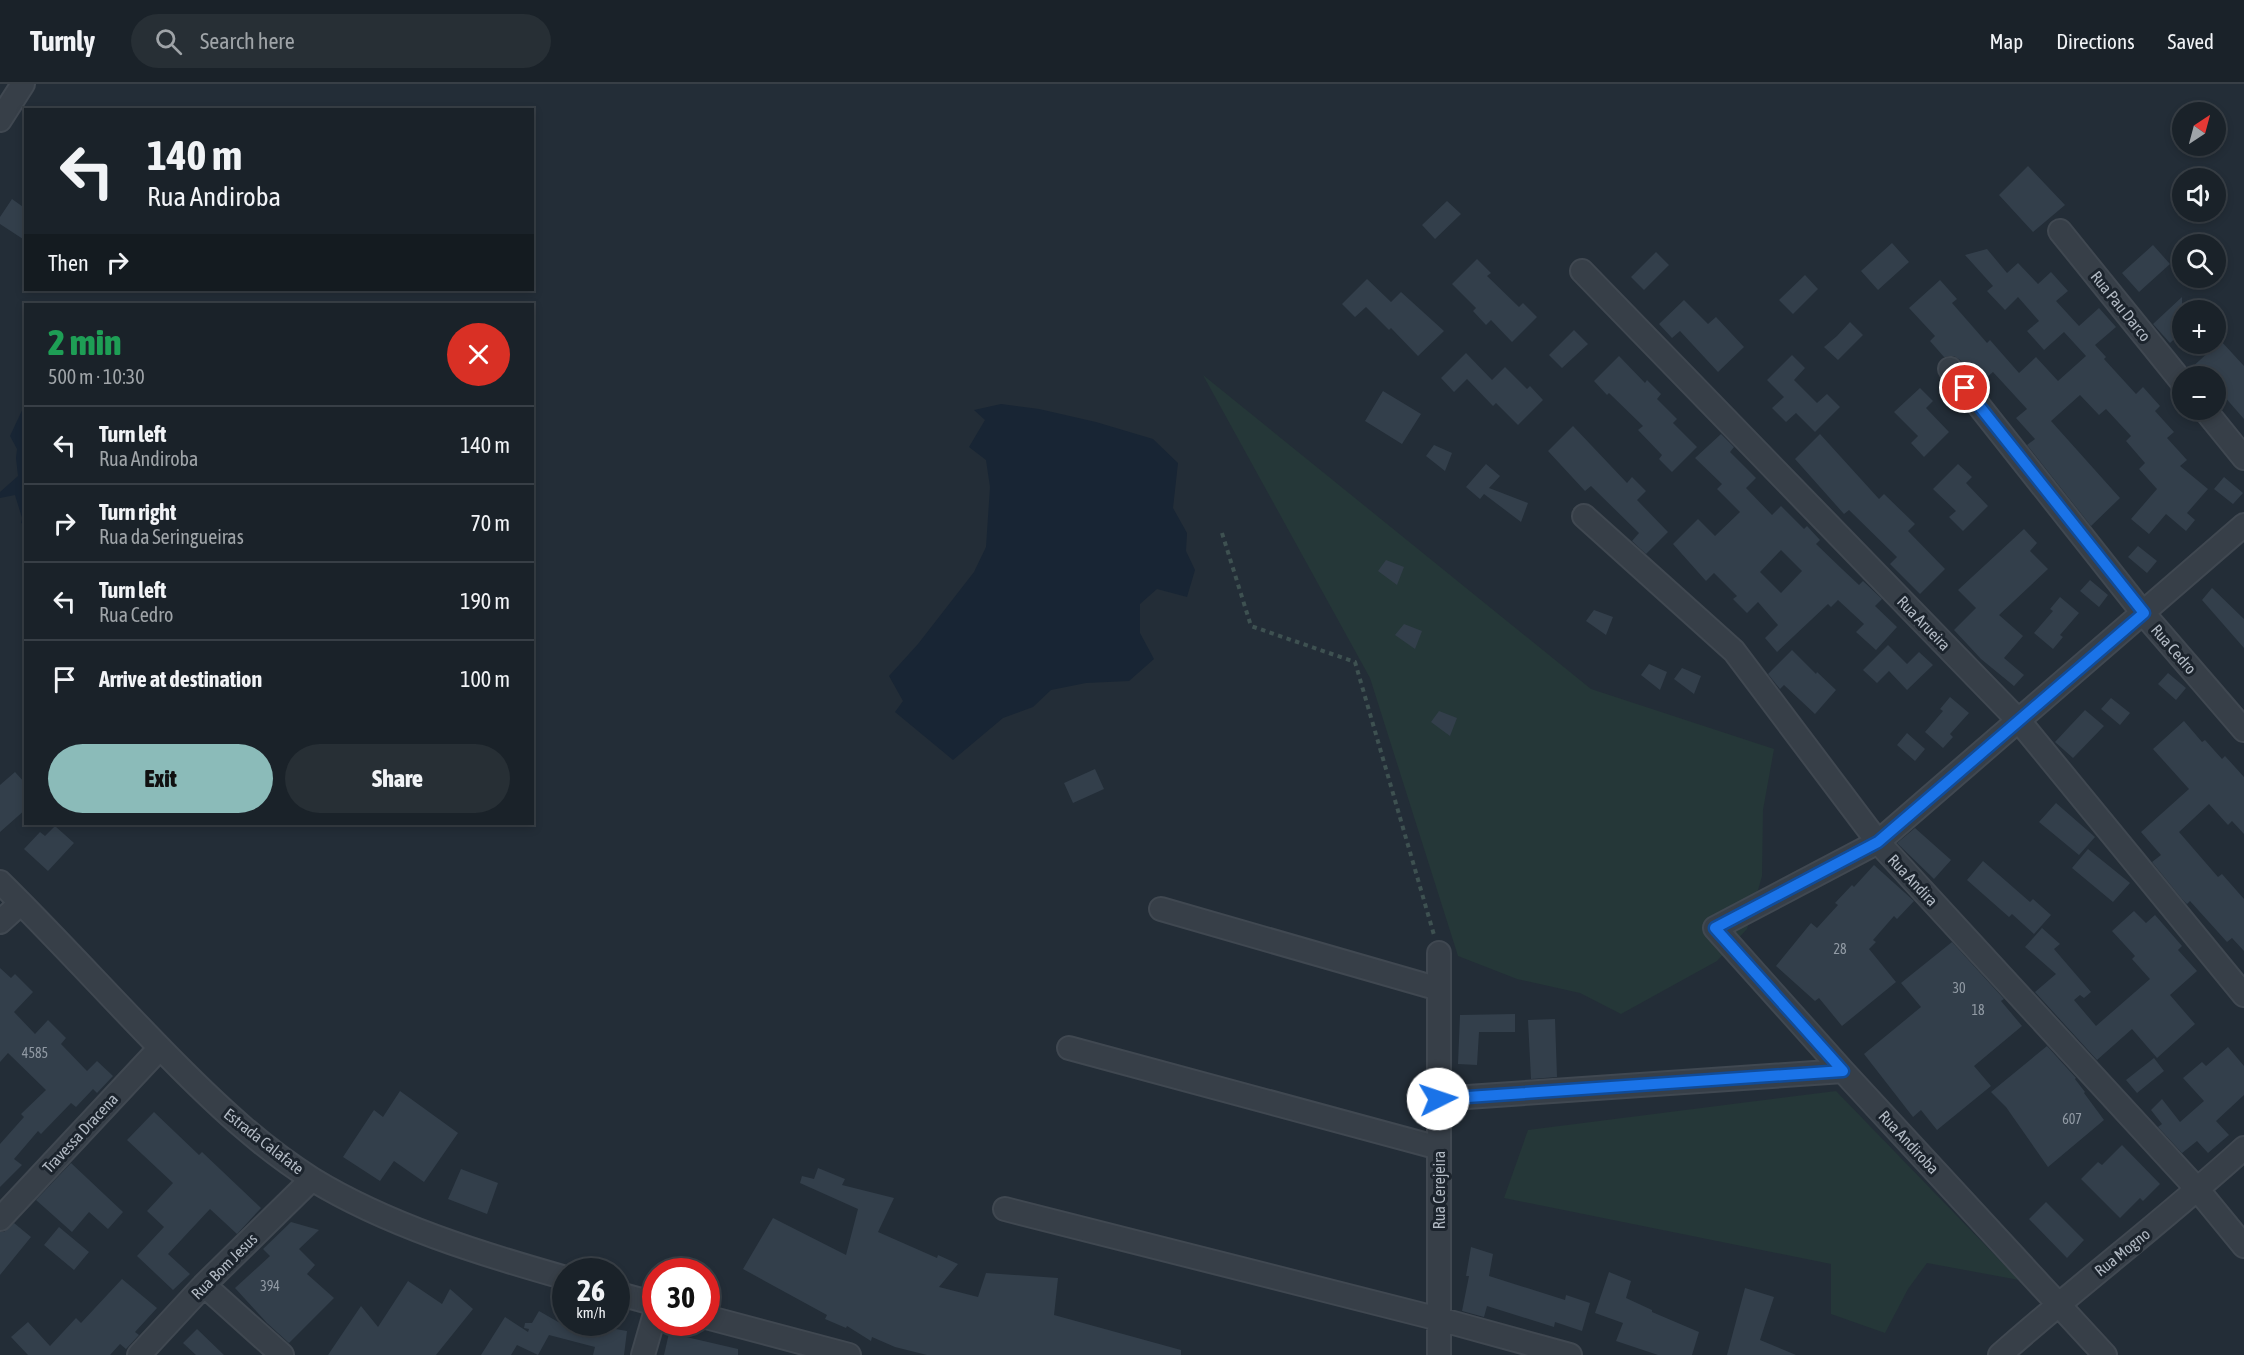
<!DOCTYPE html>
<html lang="en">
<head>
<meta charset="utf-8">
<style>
	:root { --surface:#1a2229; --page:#272f35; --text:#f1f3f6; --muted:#9fa4a8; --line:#383f46; --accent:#8bbbb9 }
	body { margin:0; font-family:"Asap Condensed",sans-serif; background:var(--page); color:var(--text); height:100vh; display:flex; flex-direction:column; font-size:22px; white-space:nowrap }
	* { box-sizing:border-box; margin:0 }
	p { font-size:20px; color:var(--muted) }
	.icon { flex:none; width:33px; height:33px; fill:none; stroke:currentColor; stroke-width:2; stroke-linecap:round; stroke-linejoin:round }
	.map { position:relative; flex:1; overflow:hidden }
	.drawer { position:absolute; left:24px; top:219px; width:510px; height:522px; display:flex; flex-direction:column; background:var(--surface); border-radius:0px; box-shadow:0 3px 9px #0003,0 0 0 2px var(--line) }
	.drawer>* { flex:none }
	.banner { position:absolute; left:24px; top:24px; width:510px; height:183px; border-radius:0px; box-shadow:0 3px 9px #0003,0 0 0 2px var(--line); background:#1a2229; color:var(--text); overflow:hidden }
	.needle { width:39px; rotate:36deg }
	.fabs { position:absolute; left:2172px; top:18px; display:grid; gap:12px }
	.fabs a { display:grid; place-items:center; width:54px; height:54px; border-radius:50%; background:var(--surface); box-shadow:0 3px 9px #0003,0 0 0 2px var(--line); font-size:30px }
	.speed { position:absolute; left:552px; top:1174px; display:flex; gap:12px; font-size:30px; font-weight:700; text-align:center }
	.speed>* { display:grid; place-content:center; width:78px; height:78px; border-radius:50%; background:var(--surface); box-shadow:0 3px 9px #0003,0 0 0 2px var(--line); line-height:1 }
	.speed small { font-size:15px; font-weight:400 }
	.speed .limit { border:9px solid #d22; background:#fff; color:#111 }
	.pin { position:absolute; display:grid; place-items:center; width:51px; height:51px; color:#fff; margin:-26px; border:3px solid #fff; border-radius:50%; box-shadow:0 2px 6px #0007 }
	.me { position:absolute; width:66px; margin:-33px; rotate:86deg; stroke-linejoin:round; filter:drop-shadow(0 0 4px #0008) }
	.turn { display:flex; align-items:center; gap:21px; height:126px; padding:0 24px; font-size:27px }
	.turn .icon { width:78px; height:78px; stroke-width:2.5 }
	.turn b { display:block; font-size:42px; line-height:51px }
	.then { display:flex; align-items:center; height:57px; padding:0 24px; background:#0003; gap:12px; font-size:22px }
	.round { display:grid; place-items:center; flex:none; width:63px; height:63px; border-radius:32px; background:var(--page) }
	.overview { display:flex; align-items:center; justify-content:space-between; height:102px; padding:0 24px }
	h1 { font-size:36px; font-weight:800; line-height:45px; color:#1e9e55 }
	.primary-button { display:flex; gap:12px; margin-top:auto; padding:12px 24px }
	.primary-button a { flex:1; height:69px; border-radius:36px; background:var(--accent); color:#111; font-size:24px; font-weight:800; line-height:69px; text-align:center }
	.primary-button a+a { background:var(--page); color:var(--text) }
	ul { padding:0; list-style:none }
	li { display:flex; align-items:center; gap:18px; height:78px; padding:0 24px; border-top:2px solid var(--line) }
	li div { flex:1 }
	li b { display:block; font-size:22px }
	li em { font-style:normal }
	header { display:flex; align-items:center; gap:36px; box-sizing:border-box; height:84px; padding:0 30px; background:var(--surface); border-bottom:2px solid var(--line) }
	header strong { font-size:28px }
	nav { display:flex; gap:33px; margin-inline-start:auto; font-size:21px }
	.search { width:420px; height:54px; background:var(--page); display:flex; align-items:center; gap:15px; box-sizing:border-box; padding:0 21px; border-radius:33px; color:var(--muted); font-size:22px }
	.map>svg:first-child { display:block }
</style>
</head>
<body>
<header>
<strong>Turnly</strong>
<div class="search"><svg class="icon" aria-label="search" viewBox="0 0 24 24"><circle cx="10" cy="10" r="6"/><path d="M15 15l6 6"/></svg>Search here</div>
<nav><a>Map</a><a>Directions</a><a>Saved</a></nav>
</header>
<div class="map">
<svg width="2244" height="1271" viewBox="0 0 2244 1271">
	<rect width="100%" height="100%" fill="#232d37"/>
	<!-- green -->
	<path fill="#253738" d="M1203 291 1591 605 1774 665 1763 726 1762 792 1747 845 1717 877 1621 930 1580 909 1517 895 1458 872 1370 594Z
		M1836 1007 2019 1196 1927 1179 1908 1205 1885 1249 1831 1230V1180L1504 1114 1528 1046Z"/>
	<!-- water -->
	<path fill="#182534" d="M25 320V441L21 439 22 434 15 411 0 414V408L18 392 16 374 17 365 10 352Z
		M1001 320 1039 325 1096 338 1153 355 1178 379 1173 424 1187 449 1186 467 1195 486 1187 513 1157 505 1140 520V549L1154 575 1129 597 1086 599 1051 606 1033 623 1003 634 953 676 895 628 903 617 889 592 918 560 974 488 986 463 990 403 986 376 969 363 985 336 974 326Z"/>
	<!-- building -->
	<path fill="#333f4b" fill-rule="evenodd" d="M2028 82 2065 121 2033 148 1999 111Z
		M12 115 26 125V157L0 140V133Z
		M1447 117 1461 130 1435 155 1422 141Z
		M1892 159 1909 178 1878 206 1861 187Z
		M2153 161 2170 180 2139 208 2122 189Z
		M1987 165 2007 189 2018 179 2038 200 2051 188 2068 207 2056 217 2079 242 2099 224 2116 243 2095 261 2106 273 2104 275 2136 310 2143 303 2160 322 2155 327 2174 348 2167 354 2187 376 2180 382 2208 405 2187 429 2195 436 2186 447 2166 430 2149 450 2131 435 2157 405 2139 385 2145 379 2126 357 2131 352 2106 325 2099 331 2080 311 2051 337 2120 414 2091 442 2027 361 2035 355 2016 334 2027 325 1993 288 1979 300 1960 276 1954 272 1944 273 1930 257 1935 252 1909 224 1940 196 1957 215 1952 219 1987 259 1990 256 2019 289 2036 273 2058 297 2086 272 2064 248 2044 266 2027 247 2039 237 2018 213 2005 226 1987 207 1993 202 1965 171Z
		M1656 168 1669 181 1644 206 1631 193Z
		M1477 175 1491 189 1487 192 1519 223 1523 219 1537 233 1512 258 1491 236 1486 241 1473 227 1476 224 1452 200Z
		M1805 191 1818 205 1793 230 1779 216Z
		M1367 195 1391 218 1401 208 1444 247 1418 272 1391 244 1389 246 1366 223 1355 233 1342 220Z
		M2182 213V248L2170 259 2153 240Z
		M1684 216 1708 240 1716 233 1744 263 1718 288 1680 247 1672 254 1659 240Z
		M1850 238 1863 251 1838 276 1824 263 1837 252Z
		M1574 246 1588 260 1562 284 1549 271Z
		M2221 257 2244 282V335L2216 303V292H2197L2190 285Z
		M1466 269 1492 296 1505 283 1527 305 1530 302 1543 316 1518 341 1496 319 1493 322 1467 295 1454 308 1441 294Z
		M1792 271 1805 284 1794 296 1817 319 1827 310 1840 323 1815 348 1796 329 1786 338 1772 324 1784 313 1767 296Z
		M1619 272 1645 299 1647 296 1661 310 1657 315 1677 335 1673 339 1697 363 1672 388 1659 375 1662 371 1638 346 1643 342 1609 309 1607 311 1594 297Z
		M1920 304 1933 317 1926 324 1949 348 1924 373 1911 359 1918 352 1894 328Z
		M1383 307 1421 330 1402 360 1365 337Z
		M1573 342 1627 399 1632 393 1646 407 1637 416 1668 448 1646 470 1632 457 1639 449 1591 402 1585 407 1548 367Z
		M1721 350 1734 363 1730 368 1756 394 1746 404 1772 431 1781 422 1804 445 1807 442 1820 456 1816 460 1842 485 1859 501 1863 497 1882 515 1875 522 1897 543 1876 566 1856 548 1864 540 1838 516 1831 523 1828 520 1777 568 1765 554 1778 541 1758 518 1747 529 1733 515 1737 512 1714 489 1706 497 1673 460 1698 435 1715 452 1740 428 1717 405 1722 400 1695 374ZM1781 466 1802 487 1781 509 1760 488Z
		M1820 350 1879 415 1884 410 1915 440 1908 447 1945 485 1920 510 1890 480 1897 473 1849 426 1844 430 1795 375Z
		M1434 361 1452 369 1445 387 1426 372Z
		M1486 380 1500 392 1489 404 1528 419 1521 438 1484 410 1480 415 1466 403Z
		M1958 380 1972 393 1966 399 1988 422 1963 447 1949 433 1956 427 1933 405Z
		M2224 393 2243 409 2233 420 2214 405Z
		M2024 445 2037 459 2030 467 2048 485 1999 531 2023 552 2004 574 2024 591 2014 602 1981 575 1954 546 1976 524 1958 506Z
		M2138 462 2157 477 2147 489 2128 473Z
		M1386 476 1404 483 1397 501 1378 487Z
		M2090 496 2108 511 2099 523 2080 507Z
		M2212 504 2244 535V564L2202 516Z
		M2060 513 2079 529 2060 551 2063 553 2053 565 2034 549 2053 527 2050 525Z
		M1594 526 1613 533 1606 551 1586 537Z
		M1404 540 1422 547 1415 565 1395 551Z
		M1888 561 1907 580 1919 568 1933 581 1907 606 1889 587 1877 599 1863 586Z
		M1792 566 1816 590 1817 588 1836 606 1815 630 1784 601 1780 605 1768 590Z
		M1649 580 1667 588 1660 606 1641 591Z
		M1682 584 1701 592 1694 610 1674 595Z
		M2168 589 2186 604 2176 616 2158 600Z
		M1950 613 1969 629 1950 650 1953 653 1943 664 1925 648 1943 627 1940 625Z
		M2111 614 2130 629 2120 641 2101 625Z
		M2085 626 2104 642 2073 674 2055 658Z
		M1439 627 1457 634 1450 652 1431 638Z
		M2184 637 2202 658 2205 656 2222 675 2225 672 2244 693V750L2232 737 2228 741 2209 720 2179 748 2218 793 2222 790 2244 815V867L2232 854 2227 858 2190 817 2187 820 2182 815 2152 778 2161 771 2141 748 2189 705 2153 665Z
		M1907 649 1925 665 1915 677 1897 661Z
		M1095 685 1104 705 1073 719 1064 699Z
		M15 688 26 700V725L0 748V701Z
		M2056 719 2095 753 2079 771 2039 738Z
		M55 742 74 759 48 787 24 765 40 748 45 752Z
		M1915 744 1951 776 1934 795 1897 759Z
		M2088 765 2130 799 2113 818 2072 784Z
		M1983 777 2030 818 2033 815 2051 831 2034 850 2012 830 2009 833 1967 796Z
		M1874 781 1914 817 1897 835 1894 832 1873 856 1876 858 1869 865 1896 898 1842 942 1819 914 1815 917 1776 882 1811 839 1817 844 1838 821 1835 819 1852 801 1854 803Z
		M2134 827 2146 839 2155 831 2182 862 2178 866 2197 887 2170 911 2195 940 2157 974 2132 945 2097 976 2035 908 2056 890 2025 863 2042 844 2060 860 2054 865 2091 908 2084 914 2080 911 2074 916 2096 942 2150 895 2132 875 2135 872 2112 847Z
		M1952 858 2004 915 2001 917 2022 942 1974 982 1991 1002 1937 1046 1921 1026 1913 1033 1864 970 1921 923 1901 899Z
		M0 884 11 894 15 890 33 908 14 928 35 950 48 936 66 954 61 960 87 987 97 977 113 992 97 1009 93 1005 76 1023 71 1019 41 1050 38 1047 14 1075 22 1081 0 1103V1060L24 1033 21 1030 46 1006 8 969 0 978Z
		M1515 930V948H1479L1477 981 1458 980 1460 931Z
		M1555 935 1557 993 1531 995 1528 936Z
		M2047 962 2076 994 2075 995 2085 1008 2084 1009 2104 1036 2048 1083 2006 1023 1991 1008Z
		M2228 963 2244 982V1011L2216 1037 2229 1051 2208 1069 2197 1057 2182 1069 2158 1043 2162 1040 2151 1026 2162 1015 2180 1038 2204 1017 2183 994 2202 978 2206 982Z
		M2154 974 2164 987 2137 1009 2126 996Z
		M400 1007 458 1049 424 1098 394 1077 380 1097 343 1073 374 1026 383 1033Z
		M154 1028 199 1071 202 1068 261 1124 237 1150 210 1125 168 1170 190 1190 173 1206 137 1172 164 1143 147 1127 173 1099 127 1056Z
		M2122 1061 2160 1100 2143 1117 2140 1114 2120 1134 2081 1095 2098 1078 2102 1081Z
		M71 1079 123 1128 108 1145 89 1128 72 1148 36 1116Z
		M818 1084 845 1095 842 1101 894 1114 878 1148 937 1174 938 1171 958 1180 939 1203 978 1213 986 1189 1058 1194 1054 1231 1181 1266V1271H927L895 1263 872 1253 871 1257 847 1242 846 1244 825 1235 827 1231 743 1185 773 1134 846 1171 858 1125 800 1099 802 1092 814 1095Z
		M461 1085 498 1099 487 1130 448 1115Z
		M2046 1118 2084 1156 2067 1174 2029 1135Z
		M291 1138 319 1146 299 1165 315 1181 307 1190 334 1214 289 1259 267 1239 235 1204 270 1172 263 1165Z
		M14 1139 31 1153 0 1191V1148H4Z
		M59 1143 89 1168 74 1186 44 1161Z
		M1471 1163 1493 1170 1489 1192 1565 1216 1566 1211 1590 1219 1582 1247 1555 1238 1554 1243 1487 1222 1484 1233 1462 1227 1469 1192H1466Z
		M1609 1188 1631 1197 1626 1214 1652 1226V1228L1699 1248 1692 1271H1658L1616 1257 1623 1239 1595 1229Z
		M122 1195 157 1224 135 1248 139 1251 126 1265 120 1260 110 1271H28L11 1253 28 1238 50 1262 76 1234 81 1239Z
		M408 1197 442 1220 450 1205 473 1225 436 1271H328L361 1222 378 1243Z
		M1745 1204 1774 1213 1760 1256 1796 1271H1727Z
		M539 1227 560 1239H576L597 1245 598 1242 627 1247 624 1271H593L595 1263 549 1251 538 1271 517 1261 511 1271H481L505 1233 528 1248 529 1245 524 1244 525 1239H532Z
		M197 1245 224 1271H196L183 1259Z
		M669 1249 738 1265V1271H664Z"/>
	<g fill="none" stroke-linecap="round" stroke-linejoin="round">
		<!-- minor casing -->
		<g stroke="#404851" stroke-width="26">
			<path id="minor" d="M0 36 23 0
				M2060 147 2182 298
				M1582 187 2019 637 2244 911
				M1950 285 2143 529 2244 646
				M2205 326 2244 374
				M1584 432 1734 567 1878 758 2198 1106 2244 1162
				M0 798C62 859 119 923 180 984 221 1025 263 1064 312 1095 387 1141 481 1170 566 1194
				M1161 825 1439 905
				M0 838 21 819
				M1439 869V1271
				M1069 964 1439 1064
				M1438 1015 1843 987
				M1005 1125 1439 1235 1570 1271
				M0 1135 160 964
				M204 1201 282 1271
				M616 1209 656 1220
				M706 1233 849 1271
				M139 1271 204 1201 312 1095
				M643 1271 656 1226
				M2000 1271C2080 1200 2165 1136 2244 1064
				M2105 1271 1843 987 1715 844 1878 758 2244 441"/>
		</g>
		<!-- path -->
		<path stroke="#3e5151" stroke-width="4" stroke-dasharray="4.5 4.5" stroke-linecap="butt" d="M1222 449 1251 542 1355 578 1434 851"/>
		<!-- minor -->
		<use href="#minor" stroke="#373f48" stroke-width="22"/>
	</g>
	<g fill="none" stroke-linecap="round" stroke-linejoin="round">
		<!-- route casing -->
		<g stroke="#114b97" stroke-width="15">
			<path id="route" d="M1438 1015 1843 987 1715 844 1878 758 2144 529 1965 304"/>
		</g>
		<!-- route -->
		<use href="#route" stroke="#1a73e8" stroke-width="10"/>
	</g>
	<g text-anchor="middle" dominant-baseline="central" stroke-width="6" stroke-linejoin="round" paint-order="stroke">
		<!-- number labels -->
		<g font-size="14" fill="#919aa4">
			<text x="1840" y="865">28</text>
			<text x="1959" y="904">30</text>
			<text x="1978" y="926">18</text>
			<text x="35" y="969">4585</text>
			<text x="2072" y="1035">607</text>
			<text x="270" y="1202">394</text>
		</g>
		<!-- street labels -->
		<g font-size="16" fill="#b2bac4" stroke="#1c242d">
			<text transform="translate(2121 222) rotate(51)">Rua Pau Darco</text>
			<text transform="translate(1924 539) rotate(46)">Rua Arueira</text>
			<text transform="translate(2174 565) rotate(49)">Rua Cedro</text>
			<text transform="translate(1913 796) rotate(47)">Rua Andira</text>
			<text transform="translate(80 1049) rotate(-47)">Travessa Dracena</text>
			<text transform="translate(264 1057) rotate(38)">Estrada Calafate</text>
			<text transform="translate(1909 1058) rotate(47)">Rua Andiroba</text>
			<text transform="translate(1439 1106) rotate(-90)">Rua Cerejeira</text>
			<text transform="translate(2122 1168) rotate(-39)">Rua Mogno</text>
			<text transform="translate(224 1182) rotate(-45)">Rua Bom Jesus</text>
		</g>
	</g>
</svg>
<div class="fabs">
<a><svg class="needle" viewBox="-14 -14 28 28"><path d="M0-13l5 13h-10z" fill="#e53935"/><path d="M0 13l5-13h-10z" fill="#9fa4a8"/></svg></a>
<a><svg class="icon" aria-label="sound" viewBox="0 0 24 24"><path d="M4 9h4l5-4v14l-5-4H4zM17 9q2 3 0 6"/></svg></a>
<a><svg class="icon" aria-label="search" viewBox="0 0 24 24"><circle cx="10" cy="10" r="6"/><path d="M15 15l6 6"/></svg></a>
<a>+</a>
<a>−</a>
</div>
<div class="speed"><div>26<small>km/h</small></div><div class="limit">30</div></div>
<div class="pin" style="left:1965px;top:304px;background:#d93025"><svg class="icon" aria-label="arrive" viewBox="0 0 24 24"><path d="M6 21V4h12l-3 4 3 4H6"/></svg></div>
<svg class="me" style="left:1438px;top:1015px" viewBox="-20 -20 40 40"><circle r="19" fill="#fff"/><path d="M0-13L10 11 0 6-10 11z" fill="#1a73e8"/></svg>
<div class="banner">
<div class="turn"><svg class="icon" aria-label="left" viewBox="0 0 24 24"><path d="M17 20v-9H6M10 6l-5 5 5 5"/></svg><div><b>140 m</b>Rua Andiroba</div></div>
<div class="then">Then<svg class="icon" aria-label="right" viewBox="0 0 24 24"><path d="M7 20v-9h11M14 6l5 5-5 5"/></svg></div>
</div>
<section class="drawer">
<div class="overview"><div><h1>2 min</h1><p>500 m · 10:30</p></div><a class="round" style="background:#d93025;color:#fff"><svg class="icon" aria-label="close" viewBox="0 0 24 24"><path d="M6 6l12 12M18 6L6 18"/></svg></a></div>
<ul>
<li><svg class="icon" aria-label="left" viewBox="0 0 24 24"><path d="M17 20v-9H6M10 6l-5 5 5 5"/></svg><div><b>Turn left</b><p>Rua Andiroba</p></div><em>140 m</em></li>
<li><svg class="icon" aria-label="right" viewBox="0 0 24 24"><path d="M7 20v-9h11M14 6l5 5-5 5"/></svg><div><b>Turn right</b><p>Rua da Seringueiras</p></div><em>70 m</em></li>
<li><svg class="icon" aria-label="left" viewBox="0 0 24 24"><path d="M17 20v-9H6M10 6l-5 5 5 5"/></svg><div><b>Turn left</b><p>Rua Cedro</p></div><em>190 m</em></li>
<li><svg class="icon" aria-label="arrive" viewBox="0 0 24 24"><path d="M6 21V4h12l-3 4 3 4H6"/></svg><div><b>Arrive at destination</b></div><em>100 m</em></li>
</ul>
<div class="primary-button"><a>Exit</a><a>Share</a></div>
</section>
</div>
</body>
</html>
